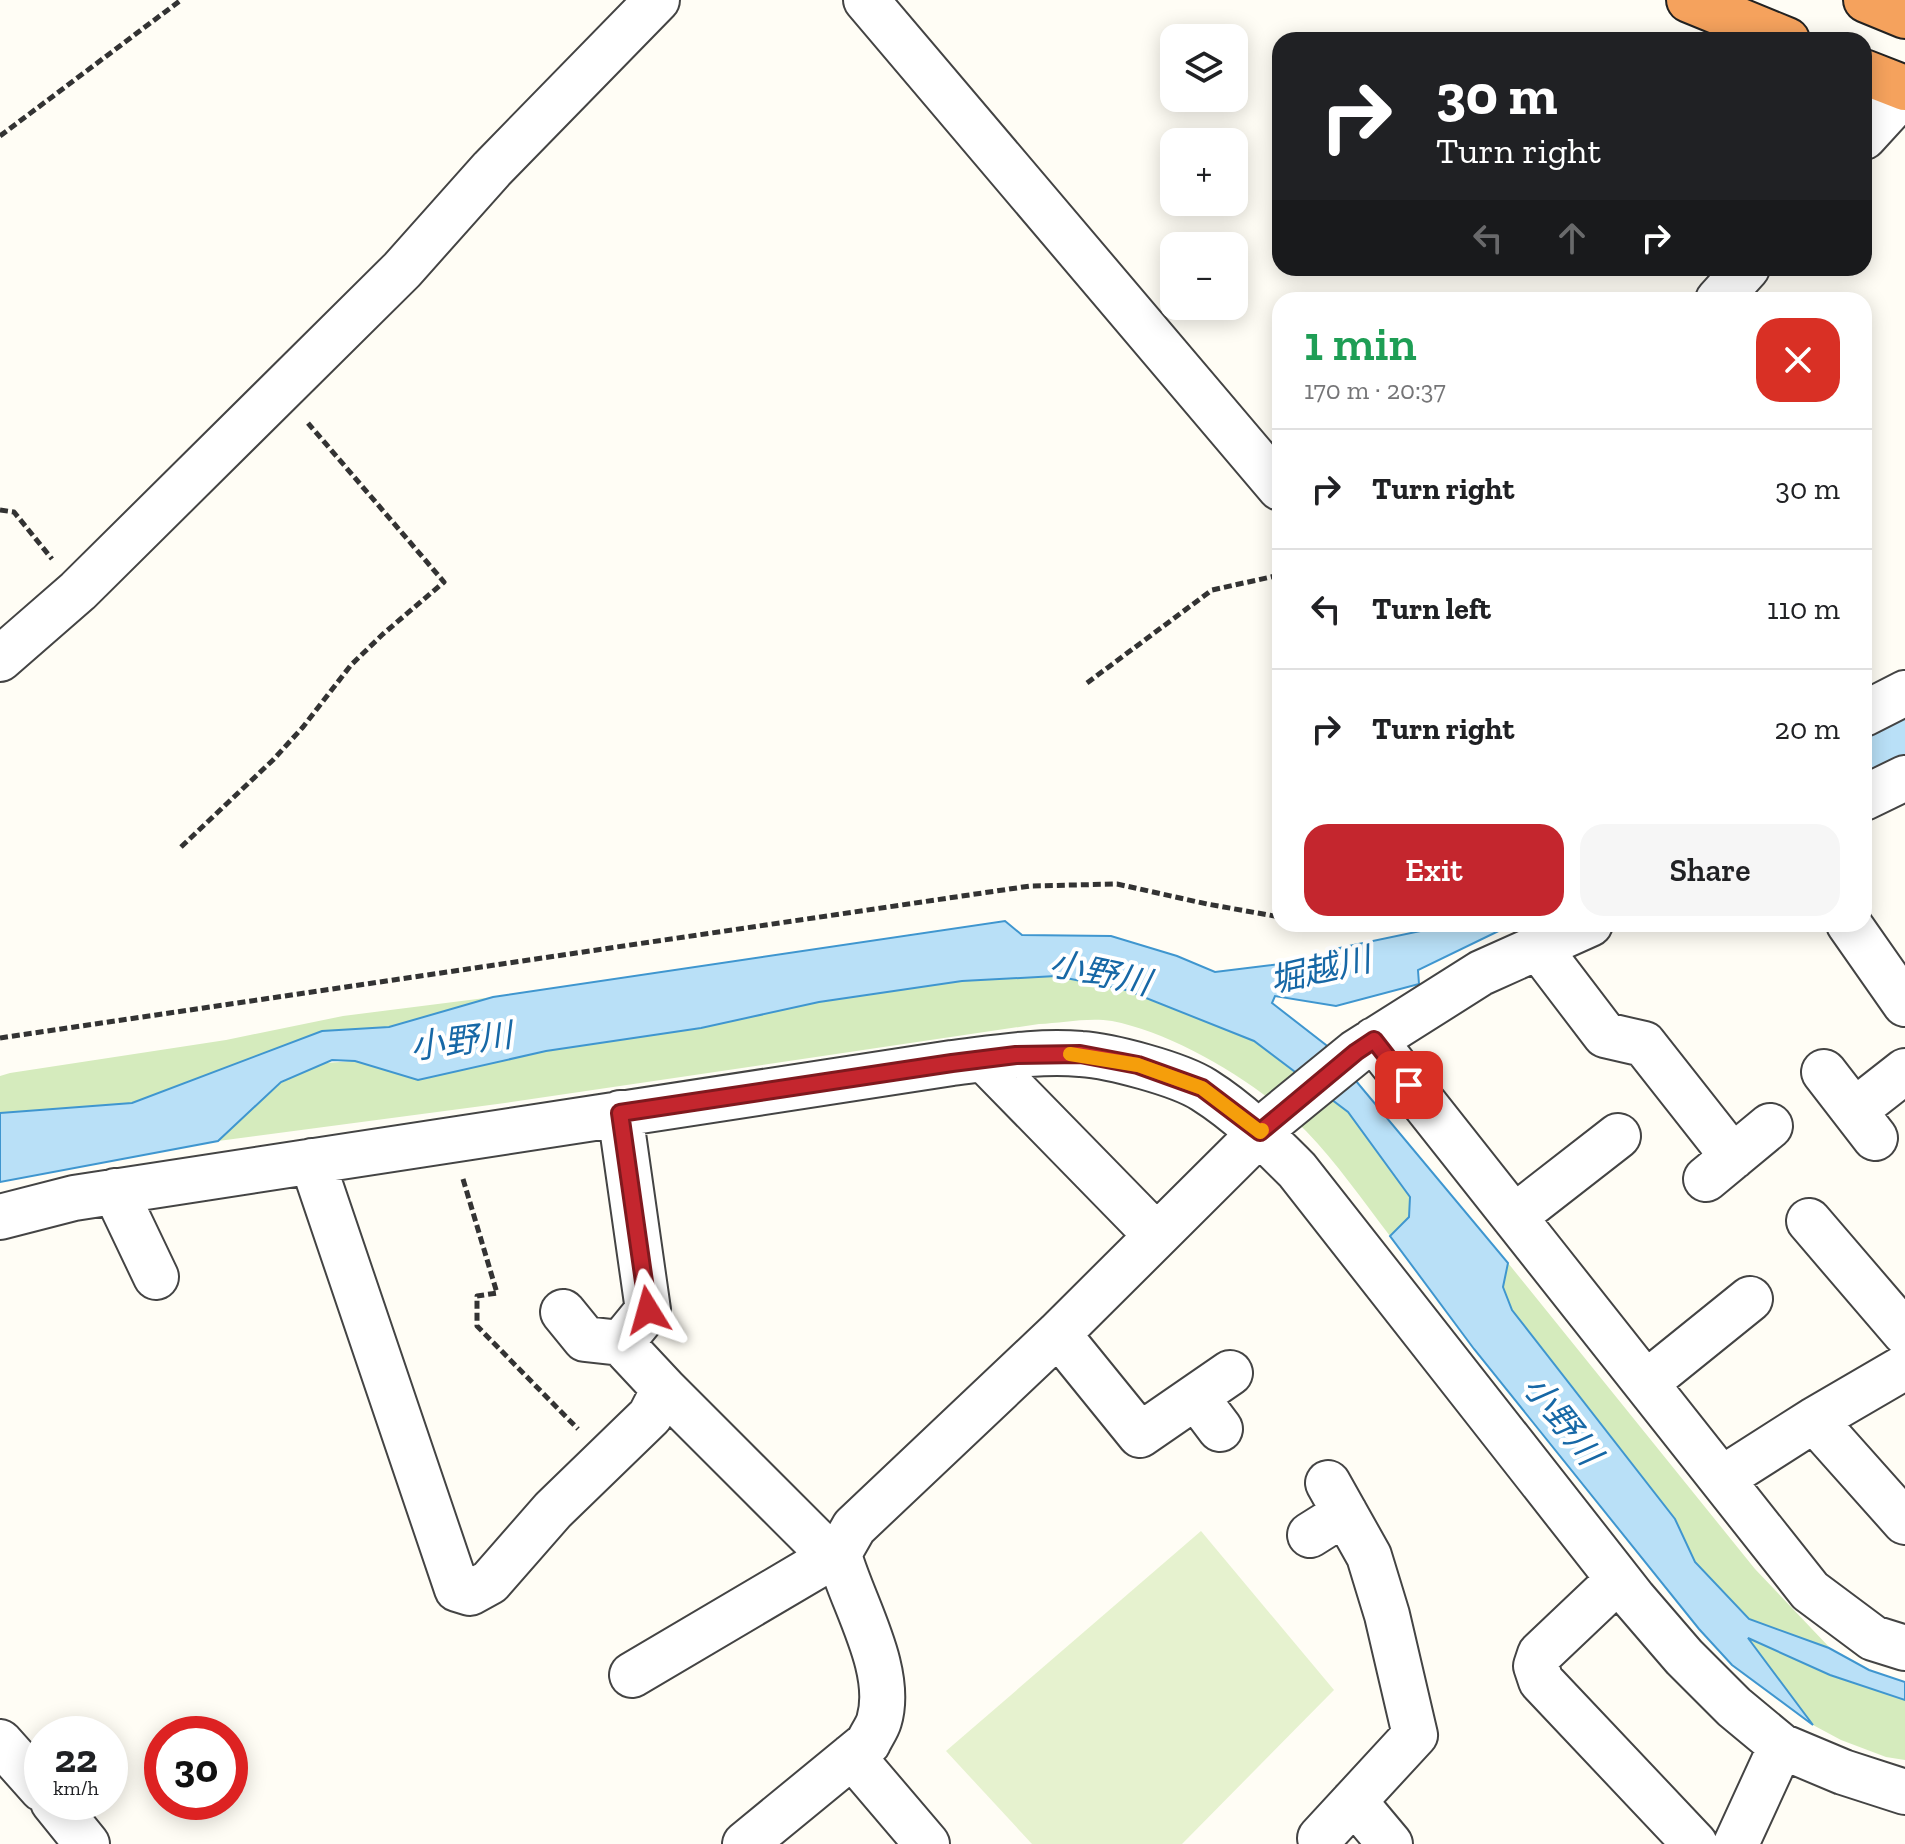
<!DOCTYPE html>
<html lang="en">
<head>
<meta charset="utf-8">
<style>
	:root { --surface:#fff; --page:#f6f6f6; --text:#202124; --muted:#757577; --line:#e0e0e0; --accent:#c4262e }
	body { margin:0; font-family:"Zilla Slab","Noto Sans JP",serif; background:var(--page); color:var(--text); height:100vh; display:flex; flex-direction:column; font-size:30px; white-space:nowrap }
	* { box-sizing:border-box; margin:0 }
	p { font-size:26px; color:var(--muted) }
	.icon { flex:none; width:44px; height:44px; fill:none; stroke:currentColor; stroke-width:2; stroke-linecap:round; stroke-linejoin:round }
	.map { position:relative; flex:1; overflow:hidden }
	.drawer { position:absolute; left:1272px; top:292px; width:600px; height:640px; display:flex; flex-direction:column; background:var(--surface); border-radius:24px; box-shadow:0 4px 20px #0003 }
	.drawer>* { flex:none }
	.guide { position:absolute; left:1272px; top:32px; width:600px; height:244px; border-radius:24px; box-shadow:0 4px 20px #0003; background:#202124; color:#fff; overflow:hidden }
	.fabs { position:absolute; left:1160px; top:24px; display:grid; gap:16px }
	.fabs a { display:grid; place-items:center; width:88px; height:88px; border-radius:16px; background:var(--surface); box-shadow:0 4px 20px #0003; font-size:40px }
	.speed { position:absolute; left:24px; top:1716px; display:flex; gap:16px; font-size:40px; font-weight:700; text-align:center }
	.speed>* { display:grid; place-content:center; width:104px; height:104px; border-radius:50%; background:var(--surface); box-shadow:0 4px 20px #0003; line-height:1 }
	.speed small { font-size:20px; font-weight:400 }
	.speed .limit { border:12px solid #d22; background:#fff; color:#111 }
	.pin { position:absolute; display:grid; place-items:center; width:68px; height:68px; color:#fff; margin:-34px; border-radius:16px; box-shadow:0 4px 12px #0006 }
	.me { position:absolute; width:88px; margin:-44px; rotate:352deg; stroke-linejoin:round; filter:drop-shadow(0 0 6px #0008) }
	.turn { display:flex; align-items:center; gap:28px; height:168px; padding:0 32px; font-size:36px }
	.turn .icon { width:104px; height:104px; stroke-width:2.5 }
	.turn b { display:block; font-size:56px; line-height:68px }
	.lanes { display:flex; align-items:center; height:76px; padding:0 32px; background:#0003; justify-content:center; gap:40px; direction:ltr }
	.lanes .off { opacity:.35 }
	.round { display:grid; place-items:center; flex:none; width:84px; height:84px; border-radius:24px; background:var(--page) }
	.overview { display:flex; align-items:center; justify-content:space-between; height:136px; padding:0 32px }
	h1 { font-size:48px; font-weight:600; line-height:60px; color:#1e9e55 }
	.primary-button { display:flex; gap:16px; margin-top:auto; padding:16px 32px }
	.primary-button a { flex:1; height:92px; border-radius:24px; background:var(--accent); color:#fff; font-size:32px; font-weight:600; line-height:92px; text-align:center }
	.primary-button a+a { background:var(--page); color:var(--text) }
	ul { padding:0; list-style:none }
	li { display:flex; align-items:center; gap:24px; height:120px; padding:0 32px; border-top:2px solid var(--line) }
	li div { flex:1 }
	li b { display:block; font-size:30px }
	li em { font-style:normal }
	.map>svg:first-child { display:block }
</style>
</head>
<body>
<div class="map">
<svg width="1905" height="1844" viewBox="0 0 1905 1844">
	<rect width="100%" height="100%" fill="#fffdf5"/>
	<!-- green -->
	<path fill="#d5ebbd" d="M1056 976 1126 990 1254 1041 1348 1112 1410 1197 1409 1217 1390 1236C1363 1201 1337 1163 1306 1131 1262 1085 1175 1033 1112 1021 1089 1017 1061 1023 1039 1024L505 1103 218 1141 282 1082 325 1063 355 1061 418 1080 546 1051 701 1028 819 1002 962 981Z
		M493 997 389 1027 322 1031 132 1103 0 1113V1076L10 1073 226 1040 343 1016Z
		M1508 1263 1755 1569 1830 1648 1749 1619 1695 1562 1675 1519 1512 1310 1503 1287Z
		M1746 1637 1830 1675 1905 1700V1760L1886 1757 1841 1740 1813 1725Z"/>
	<!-- pitch -->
	<path fill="#e6f2cf" d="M1201 1531 1334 1690 1182 1844H1032L946 1751Z"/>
	<!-- water -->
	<path fill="#b9e0f7" stroke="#3f96cf" stroke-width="2" d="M1005 921 1022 935 1111 936 1177 956 1215 972 1339 957V948L1454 924H1513L1418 970 1419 984 1336 1006 1275 996 1272 1003 1326 1045 1508 1263 1503 1287 1512 1310 1675 1519 1695 1562 1749 1619 1829 1648 1869 1670 1905 1682V1700L1830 1675 1748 1638 1813 1725 1732 1665 1699 1629 1474 1349 1390 1236 1409 1217 1410 1197 1348 1112 1254 1041 1126 990 1056 976 962 981 819 1002 701 1028 546 1051 418 1080 355 1061 332 1060 281 1082 218 1141 0 1182V1113L132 1103 322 1031 389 1027 493 997Z"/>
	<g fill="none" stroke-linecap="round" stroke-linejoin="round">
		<!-- river -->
		<path stroke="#b9e0f7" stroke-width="74" d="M1864 756 1905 735"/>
		<!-- minor casing -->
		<g stroke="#444" stroke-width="48">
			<path id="minor" d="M866 0 1280 488
				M1864 137 1905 92
				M1718 300 1747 268
				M0 659 78 591 402 270 492 169 657 0
				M1864 714 1905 693
				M1864 798 1905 778
				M1849 924 1905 1004
				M1538 947 1605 1035 1644 1044 1733 1157
				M1374 1040 1810 1591 1873 1638 1905 1648
				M984 1059 1156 1235
				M1824 1072 1875 1138
				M1854 1111 1905 1071
				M312 1161 457 1589 470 1593 490 1582 553 1510 650 1416 664 1389 621 1343 648 1310 620 1113
				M1706 1179 1770 1126
				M115 1191 156 1277
				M0 1217 74 1198 952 1063C994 1058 1039 1050 1081 1054 1111 1056 1179 1074 1204 1090 1239 1112 1268 1141 1297 1170L1634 1599 1684 1657 1734 1707 1781 1746 1843 1772 1905 1792
				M1514 1217 1618 1136
				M1809 1221 1905 1333
				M563 1312 585 1339 621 1343
				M1058 1334 1140 1435 1230 1373
				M1646 1383 1750 1299
				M1196 1397 1220 1429
				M1814 1420 1905 1522
				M1723 1478 1814 1420 1905 1367
				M1310 1535 1345 1513
				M1618 1580 1540 1654 1536 1666 1541 1681 1695 1844
				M632 1675 832 1557 664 1389
				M0 1742 42 1789
				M852 1756 927 1844
				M1354 1801 1390 1844
				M53 1802 87 1844
				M1320 1838 1415 1735 1387 1615 1369 1556 1328 1483
				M745 1844 868 1743C871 1736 877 1728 879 1721 894 1671 854 1606 840 1558L842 1548 854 1527 1058 1334 1274 1119 1356 1052 1481 973 1590 924
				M1736 1844 1781 1746"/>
		</g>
		<!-- highway casing -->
		<g stroke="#222" stroke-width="48">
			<path id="highway" d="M1689 0 1787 40
				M1866 0 1905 16
				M1864 72 1905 88"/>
		</g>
		<!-- path -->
		<path stroke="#333" stroke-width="5" stroke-dasharray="8 4" stroke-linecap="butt" d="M0 136 181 0
			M0 510 14 512 52 559
			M1087 683 1212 590 1280 575
			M181 847 273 760 303 727 351 665 383 634 444 582 308 423
			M0 1038 1030 886 1117 884 1207 904 1280 917
			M463 1179 497 1293 477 1296V1326L578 1429"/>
		<!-- minor -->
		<use href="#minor" stroke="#fff" stroke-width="44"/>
		<!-- highway -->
		<use href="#highway" stroke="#f5a25d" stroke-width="44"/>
	</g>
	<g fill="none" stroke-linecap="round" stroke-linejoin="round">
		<!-- route casing -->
		<g stroke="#7f191e" stroke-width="20">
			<path id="route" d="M648 1310 620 1113 952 1063 1016 1055 1080 1054 1138 1065 1202 1088 1260 1132 1356 1052 1374 1040 1409 1085"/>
		</g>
		<!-- route -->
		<use href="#route" stroke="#c4262e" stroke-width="14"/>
		<!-- slow -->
		<path stroke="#f59e0b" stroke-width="14" d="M1070 1054 1138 1065 1202 1088 1260 1132 1262 1130"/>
	</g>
	<g text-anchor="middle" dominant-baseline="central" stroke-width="8" stroke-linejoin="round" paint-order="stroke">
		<!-- water labels -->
		<g font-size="34" font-style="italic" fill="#1768a6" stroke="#fff">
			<text transform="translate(1320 970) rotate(-13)">堀越川</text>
			<text transform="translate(1100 973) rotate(12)">小野川</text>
			<text transform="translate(461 1041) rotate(-7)">小野川</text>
			<text transform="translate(1562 1420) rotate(52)">小野川</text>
		</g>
	</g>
</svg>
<div class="fabs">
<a><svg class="icon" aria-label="layers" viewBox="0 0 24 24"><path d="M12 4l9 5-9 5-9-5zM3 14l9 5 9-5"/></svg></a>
<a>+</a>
<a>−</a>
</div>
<div class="speed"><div>22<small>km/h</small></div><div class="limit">30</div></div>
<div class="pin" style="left:1409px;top:1085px;background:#d93025"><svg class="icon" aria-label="arrive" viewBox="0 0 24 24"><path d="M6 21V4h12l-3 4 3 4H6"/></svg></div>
<svg class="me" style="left:648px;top:1310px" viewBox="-20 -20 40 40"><path d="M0-17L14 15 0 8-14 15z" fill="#c4262e" stroke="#fff" stroke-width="4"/></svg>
<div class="guide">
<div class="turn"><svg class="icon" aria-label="right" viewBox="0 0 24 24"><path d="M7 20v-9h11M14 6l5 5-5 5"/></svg><div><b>30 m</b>Turn right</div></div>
<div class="lanes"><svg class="icon off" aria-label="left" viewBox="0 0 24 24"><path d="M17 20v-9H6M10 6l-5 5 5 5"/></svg><svg class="icon off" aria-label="ahead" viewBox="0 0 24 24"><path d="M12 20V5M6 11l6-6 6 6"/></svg><svg class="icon" aria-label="right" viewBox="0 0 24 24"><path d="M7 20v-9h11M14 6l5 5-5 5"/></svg></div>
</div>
<section class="drawer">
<div class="overview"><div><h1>1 min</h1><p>170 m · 20:37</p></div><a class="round" style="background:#d93025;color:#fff"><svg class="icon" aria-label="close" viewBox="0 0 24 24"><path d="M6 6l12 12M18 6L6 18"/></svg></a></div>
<ul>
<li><svg class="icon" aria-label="right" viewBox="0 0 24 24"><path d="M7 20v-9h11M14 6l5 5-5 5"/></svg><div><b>Turn right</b></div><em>30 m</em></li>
<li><svg class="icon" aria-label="left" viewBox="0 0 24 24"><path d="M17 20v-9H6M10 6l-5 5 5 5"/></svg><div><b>Turn left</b></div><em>110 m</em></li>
<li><svg class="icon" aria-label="right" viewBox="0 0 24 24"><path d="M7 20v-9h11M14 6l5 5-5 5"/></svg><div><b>Turn right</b></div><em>20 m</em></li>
</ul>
<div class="primary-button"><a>Exit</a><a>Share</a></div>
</section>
</div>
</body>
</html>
